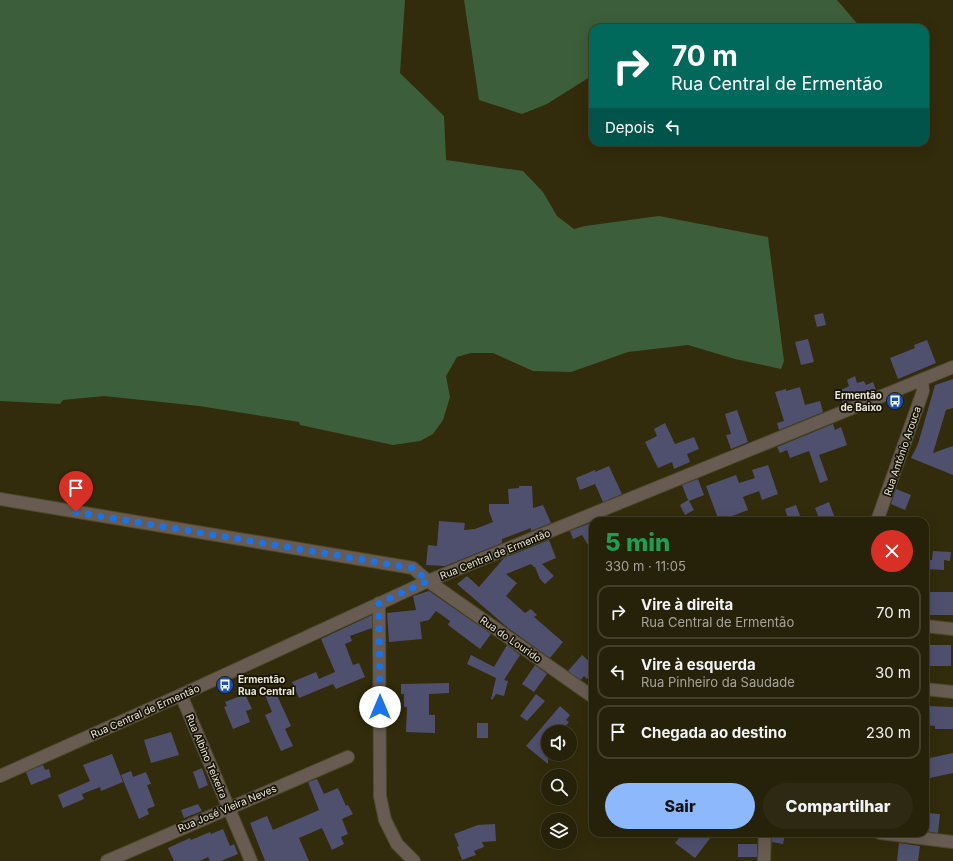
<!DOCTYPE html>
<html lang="pt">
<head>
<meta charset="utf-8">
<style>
	:root { --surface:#262109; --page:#2e2912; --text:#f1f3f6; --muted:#a4a39c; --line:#423e2a; --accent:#8db9fc }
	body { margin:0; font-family:Inter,sans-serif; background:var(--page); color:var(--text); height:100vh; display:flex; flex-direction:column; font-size:15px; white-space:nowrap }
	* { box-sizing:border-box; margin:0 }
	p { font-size:13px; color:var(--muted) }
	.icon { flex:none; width:22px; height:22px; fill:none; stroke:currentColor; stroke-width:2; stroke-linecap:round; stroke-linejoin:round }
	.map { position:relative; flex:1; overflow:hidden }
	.panel { position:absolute; left:589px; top:517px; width:340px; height:320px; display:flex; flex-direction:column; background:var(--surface); border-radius:12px; box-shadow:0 4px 16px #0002,0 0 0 1px var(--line) }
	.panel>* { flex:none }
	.banner { position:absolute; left:589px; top:24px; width:340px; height:122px; border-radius:12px; box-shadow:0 4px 16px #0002,0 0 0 1px var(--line); background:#00695c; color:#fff; overflow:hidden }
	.buttons { position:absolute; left:541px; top:725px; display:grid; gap:8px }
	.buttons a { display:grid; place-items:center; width:36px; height:36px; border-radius:50%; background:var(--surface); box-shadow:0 4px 16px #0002,0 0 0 1px var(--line); font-size:20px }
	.pin { position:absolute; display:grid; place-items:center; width:34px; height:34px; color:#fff; margin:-41px -17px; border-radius:50% 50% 50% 0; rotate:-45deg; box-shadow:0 0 4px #0007 }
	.pin .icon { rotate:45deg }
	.me { position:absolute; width:44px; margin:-22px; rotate:0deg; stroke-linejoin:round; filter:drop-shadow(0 0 3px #0008) }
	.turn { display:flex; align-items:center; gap:14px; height:84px; padding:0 16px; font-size:18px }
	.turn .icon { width:52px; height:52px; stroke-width:2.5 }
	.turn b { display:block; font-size:28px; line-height:34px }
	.then { display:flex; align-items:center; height:38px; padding:0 16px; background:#0003; gap:8px; font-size:15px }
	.round { display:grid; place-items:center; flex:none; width:42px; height:42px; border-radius:21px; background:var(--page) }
	.overview { display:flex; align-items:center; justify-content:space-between; height:68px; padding:0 16px }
	h1 { font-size:24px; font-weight:800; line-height:30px; color:#1e9e55 }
	.button { display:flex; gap:8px; margin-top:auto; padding:8px 16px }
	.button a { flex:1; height:46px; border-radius:24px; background:var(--accent); color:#111; font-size:16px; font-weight:800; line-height:46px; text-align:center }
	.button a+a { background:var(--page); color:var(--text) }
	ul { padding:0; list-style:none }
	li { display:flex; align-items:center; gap:12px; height:54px; margin:0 8px 6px; padding:0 8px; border:2px solid var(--line); border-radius:12px }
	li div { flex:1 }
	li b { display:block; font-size:15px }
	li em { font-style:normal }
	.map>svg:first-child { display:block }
</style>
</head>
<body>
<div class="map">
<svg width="953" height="861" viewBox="0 0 953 861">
	<rect width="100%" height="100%" fill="#322c0c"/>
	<!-- green -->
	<path fill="#3d5e3a" d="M0 0H405L400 73 444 116 446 160 523 171 543 192 557 216 574 229 585 226 659 216 768 237 784 361 781 369 735 359 688 345 628 352 571 372 533 371 493 353H471L457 357 446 376 450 397 443 420 433 434 420 441 393 445 300 425 299 422 199 406 104 396 63 400 60 404 0 401Z
		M464 0H837L861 28H593V75L547 104 522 114 479 100Z"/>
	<!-- building -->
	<path fill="#4e506e" d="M823 313 826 325 817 327 814 315Z
		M808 339 814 362 801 365 795 342Z
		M927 340 936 363 898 379 890 358 915 348 914 345Z
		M855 376 857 383 864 381 866 385 873 382 876 390 843 404 839 391 849 386 847 380Z
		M953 379V408L946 410 933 453 953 446V475L911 458 918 444 935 385Z
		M800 387 805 405 820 401 823 412 779 430 777 423 784 421 775 392 786 389V391Z
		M737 410 748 442 731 449 726 435 731 434 725 414Z
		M665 423 675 444 694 437 699 449 687 454 690 462 674 469 672 462 658 468 645 442 657 436 654 429Z
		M833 424 835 430 841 427 847 445 819 455 828 480 820 483 809 451 790 458 787 450 780 453 777 447Z
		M768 465 778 494 762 500 759 491 743 497 748 510 719 521 706 486 736 475 739 483 755 478 752 470Z
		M609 466 622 494 603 502 595 484 580 490 576 478 595 470V472Z
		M698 479 704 495 689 501 694 510 685 515 680 505 688 500 682 485Z
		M519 486H532L533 508 543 505 551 523 531 531V528L502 539V543L445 566 426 565 428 545 437 546 439 521 465 523 464 530 475 529 493 522 489 511V504H509L508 489 519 488Z
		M896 489 911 495 905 510 891 504Z
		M829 502 836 521H820L815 508Z
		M796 505 802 521H789L785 509Z
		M593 522V553L582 535 573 539 570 531Z
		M549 540 556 558 542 564 554 576 545 584 540 579 535 567H534L531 564 506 574 517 583 506 596 525 613 531 609 537 615 534 617 563 642 550 658 508 628 457 584 467 576 479 587 504 558Z
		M933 551 951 552 950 561 944 560V570L925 569V560H932Z
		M429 591 491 634 480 649 448 625 450 621 436 611 429 620 420 622 422 639 389 642 387 613 416 610 413 596Z
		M925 592H953V615H925Z
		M372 615V628L350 636 352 641 345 644 353 665 359 663 365 677 336 689 333 684 299 698 292 682 316 672 319 679 335 672 321 639Z
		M507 645 520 655 504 680 508 681 504 696 496 694 492 700 491 699 496 678 467 664 471 655 494 667Z
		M926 645H951V666H926Z
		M582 655 593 665V672L587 679 584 676 581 680 568 671Z
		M535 665 547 674 534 692 522 684Z
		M449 683V693L429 694V715H435V733L406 732 407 707H404V694H401V684Z
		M275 691 291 726 285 729 293 746 281 751 265 715 272 712 265 695Z
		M245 694 252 709 246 711 250 722 233 729 224 707 227 706 225 702Z
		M536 694 545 701 527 721 520 716Z
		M560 706 570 715 566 720 569 722 560 732H548V764L526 746Z
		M925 706 953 707V729H935V726L925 725Z
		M477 723H488V738H477Z
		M171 732 179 755 151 763 144 740Z
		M953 753V773L925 779V759Z
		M112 754 123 782 101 791 100 787 82 794 84 799 63 808 58 795 90 781 83 765Z
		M43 765 45 770 49 769 51 777 31 785 26 772Z
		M202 768 208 785 199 789 193 772Z
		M131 771 133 777 146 772 151 784 147 785 155 806 147 809 149 814 139 819 121 775Z
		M317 779 324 794 338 788 346 806 348 805 353 814 342 819 348 834 341 837 344 844 332 850 322 828 299 838 309 861H265L250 823 267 816 273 830 319 810 308 782Z
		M198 804 202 811 184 818 181 810Z
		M925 813 940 814 938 833 925 831Z
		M495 824 496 841 482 842 484 847 474 851 476 855 462 860 457 847 459 846 454 834 478 825Z
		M223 829 230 846 234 844 238 854 221 861H210L208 857 200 861H174L168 848 190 838 191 840 210 832 211 834Z
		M683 833H714L695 858 675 843Z
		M772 833H785L783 844 772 842Z
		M899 843 920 846 918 861H897Z
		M738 844H757V857H738Z"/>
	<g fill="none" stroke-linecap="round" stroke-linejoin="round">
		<!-- minor casing -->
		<g stroke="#4f4a2c" stroke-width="14">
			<path id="minor" d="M0 499 413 568 428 581 593 697
				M877 521 923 391 922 380
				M379 603 380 796 385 820 397 844 414 861
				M925 626 953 629
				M925 689 953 692
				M181 695 251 861
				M0 776 181 695 428 581 953 367
				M880 833 953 842
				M107 861 348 757
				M764 861 765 833"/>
		</g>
		<!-- minor -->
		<use href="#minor" stroke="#685c52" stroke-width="12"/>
	</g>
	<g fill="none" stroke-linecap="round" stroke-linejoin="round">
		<!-- route -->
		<path stroke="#1a73e8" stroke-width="7" stroke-dasharray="0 12.6" d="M76 512 413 568 428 581 379 603 380 707"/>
	</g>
	<!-- icons -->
	<defs>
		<g id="bus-disc" transform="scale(0.9)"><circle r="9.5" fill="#1a4fb4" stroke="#171407"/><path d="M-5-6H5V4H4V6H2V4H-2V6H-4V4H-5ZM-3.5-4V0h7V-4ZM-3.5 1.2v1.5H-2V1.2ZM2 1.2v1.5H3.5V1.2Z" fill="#fff"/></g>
	</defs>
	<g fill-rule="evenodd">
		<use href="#bus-disc" x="895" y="401"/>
		<use href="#bus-disc" x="225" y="685"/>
	</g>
	<g text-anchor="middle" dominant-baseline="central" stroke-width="3.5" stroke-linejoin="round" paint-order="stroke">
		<!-- poi labels -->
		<g font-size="10" font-weight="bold" fill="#eae7d5" stroke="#171407" text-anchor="end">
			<text x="882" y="395">Ermentão<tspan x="882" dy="12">de Baixo</tspan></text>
			<text x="238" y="679" text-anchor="start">Ermentão<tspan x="238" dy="12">Rua Central</tspan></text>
		</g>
		<!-- street labels -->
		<g font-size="10" fill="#eae7d5" stroke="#171407">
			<text transform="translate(902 451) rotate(-71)">Rua António Arouca</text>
			<text transform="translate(495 554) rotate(-22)">Rua Central de Ermentão</text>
			<text transform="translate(511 639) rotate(35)">Rua do Lourido</text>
			<text transform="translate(145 711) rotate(-24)">Rua Central de Ermentão</text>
			<text transform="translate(207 756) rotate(67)">Rua Albino Teixeira</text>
			<text transform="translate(227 808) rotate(-23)">Rua José Vieira Neves</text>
		</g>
	</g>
</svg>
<div class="buttons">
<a><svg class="icon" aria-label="sound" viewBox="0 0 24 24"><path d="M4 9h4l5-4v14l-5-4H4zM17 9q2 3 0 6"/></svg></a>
<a><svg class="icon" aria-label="search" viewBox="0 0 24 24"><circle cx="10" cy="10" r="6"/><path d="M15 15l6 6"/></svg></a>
<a><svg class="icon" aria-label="layers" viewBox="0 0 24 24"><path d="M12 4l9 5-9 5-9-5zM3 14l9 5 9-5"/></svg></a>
</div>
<div class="pin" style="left:76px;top:512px;background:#d93025"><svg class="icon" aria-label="arrive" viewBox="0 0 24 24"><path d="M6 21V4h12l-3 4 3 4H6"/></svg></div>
<svg class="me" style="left:380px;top:707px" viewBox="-20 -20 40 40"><circle r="19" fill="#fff"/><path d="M0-13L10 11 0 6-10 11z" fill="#1a73e8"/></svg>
<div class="banner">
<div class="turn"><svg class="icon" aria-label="right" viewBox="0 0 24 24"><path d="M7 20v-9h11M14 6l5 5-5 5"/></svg><div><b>70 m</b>Rua Central de Ermentão</div></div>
<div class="then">Depois<svg class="icon" aria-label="left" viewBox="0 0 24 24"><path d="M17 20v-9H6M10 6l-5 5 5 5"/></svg></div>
</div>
<section class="panel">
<div class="overview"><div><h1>5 min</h1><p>330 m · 11:05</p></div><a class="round" style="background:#d93025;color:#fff"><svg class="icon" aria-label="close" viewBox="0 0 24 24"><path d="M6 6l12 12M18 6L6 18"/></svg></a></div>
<ul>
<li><svg class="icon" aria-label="right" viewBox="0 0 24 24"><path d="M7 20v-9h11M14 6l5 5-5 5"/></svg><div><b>Vire à direita</b><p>Rua Central de Ermentão</p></div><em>70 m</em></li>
<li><svg class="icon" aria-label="left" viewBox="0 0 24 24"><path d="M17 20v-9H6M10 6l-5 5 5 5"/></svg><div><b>Vire à esquerda</b><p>Rua Pinheiro da Saudade</p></div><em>30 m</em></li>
<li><svg class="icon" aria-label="arrive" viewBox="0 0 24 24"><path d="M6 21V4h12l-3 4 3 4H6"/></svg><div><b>Chegada ao destino</b></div><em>230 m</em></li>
</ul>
<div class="button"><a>Sair</a><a>Compartilhar</a></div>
</section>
</div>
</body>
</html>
